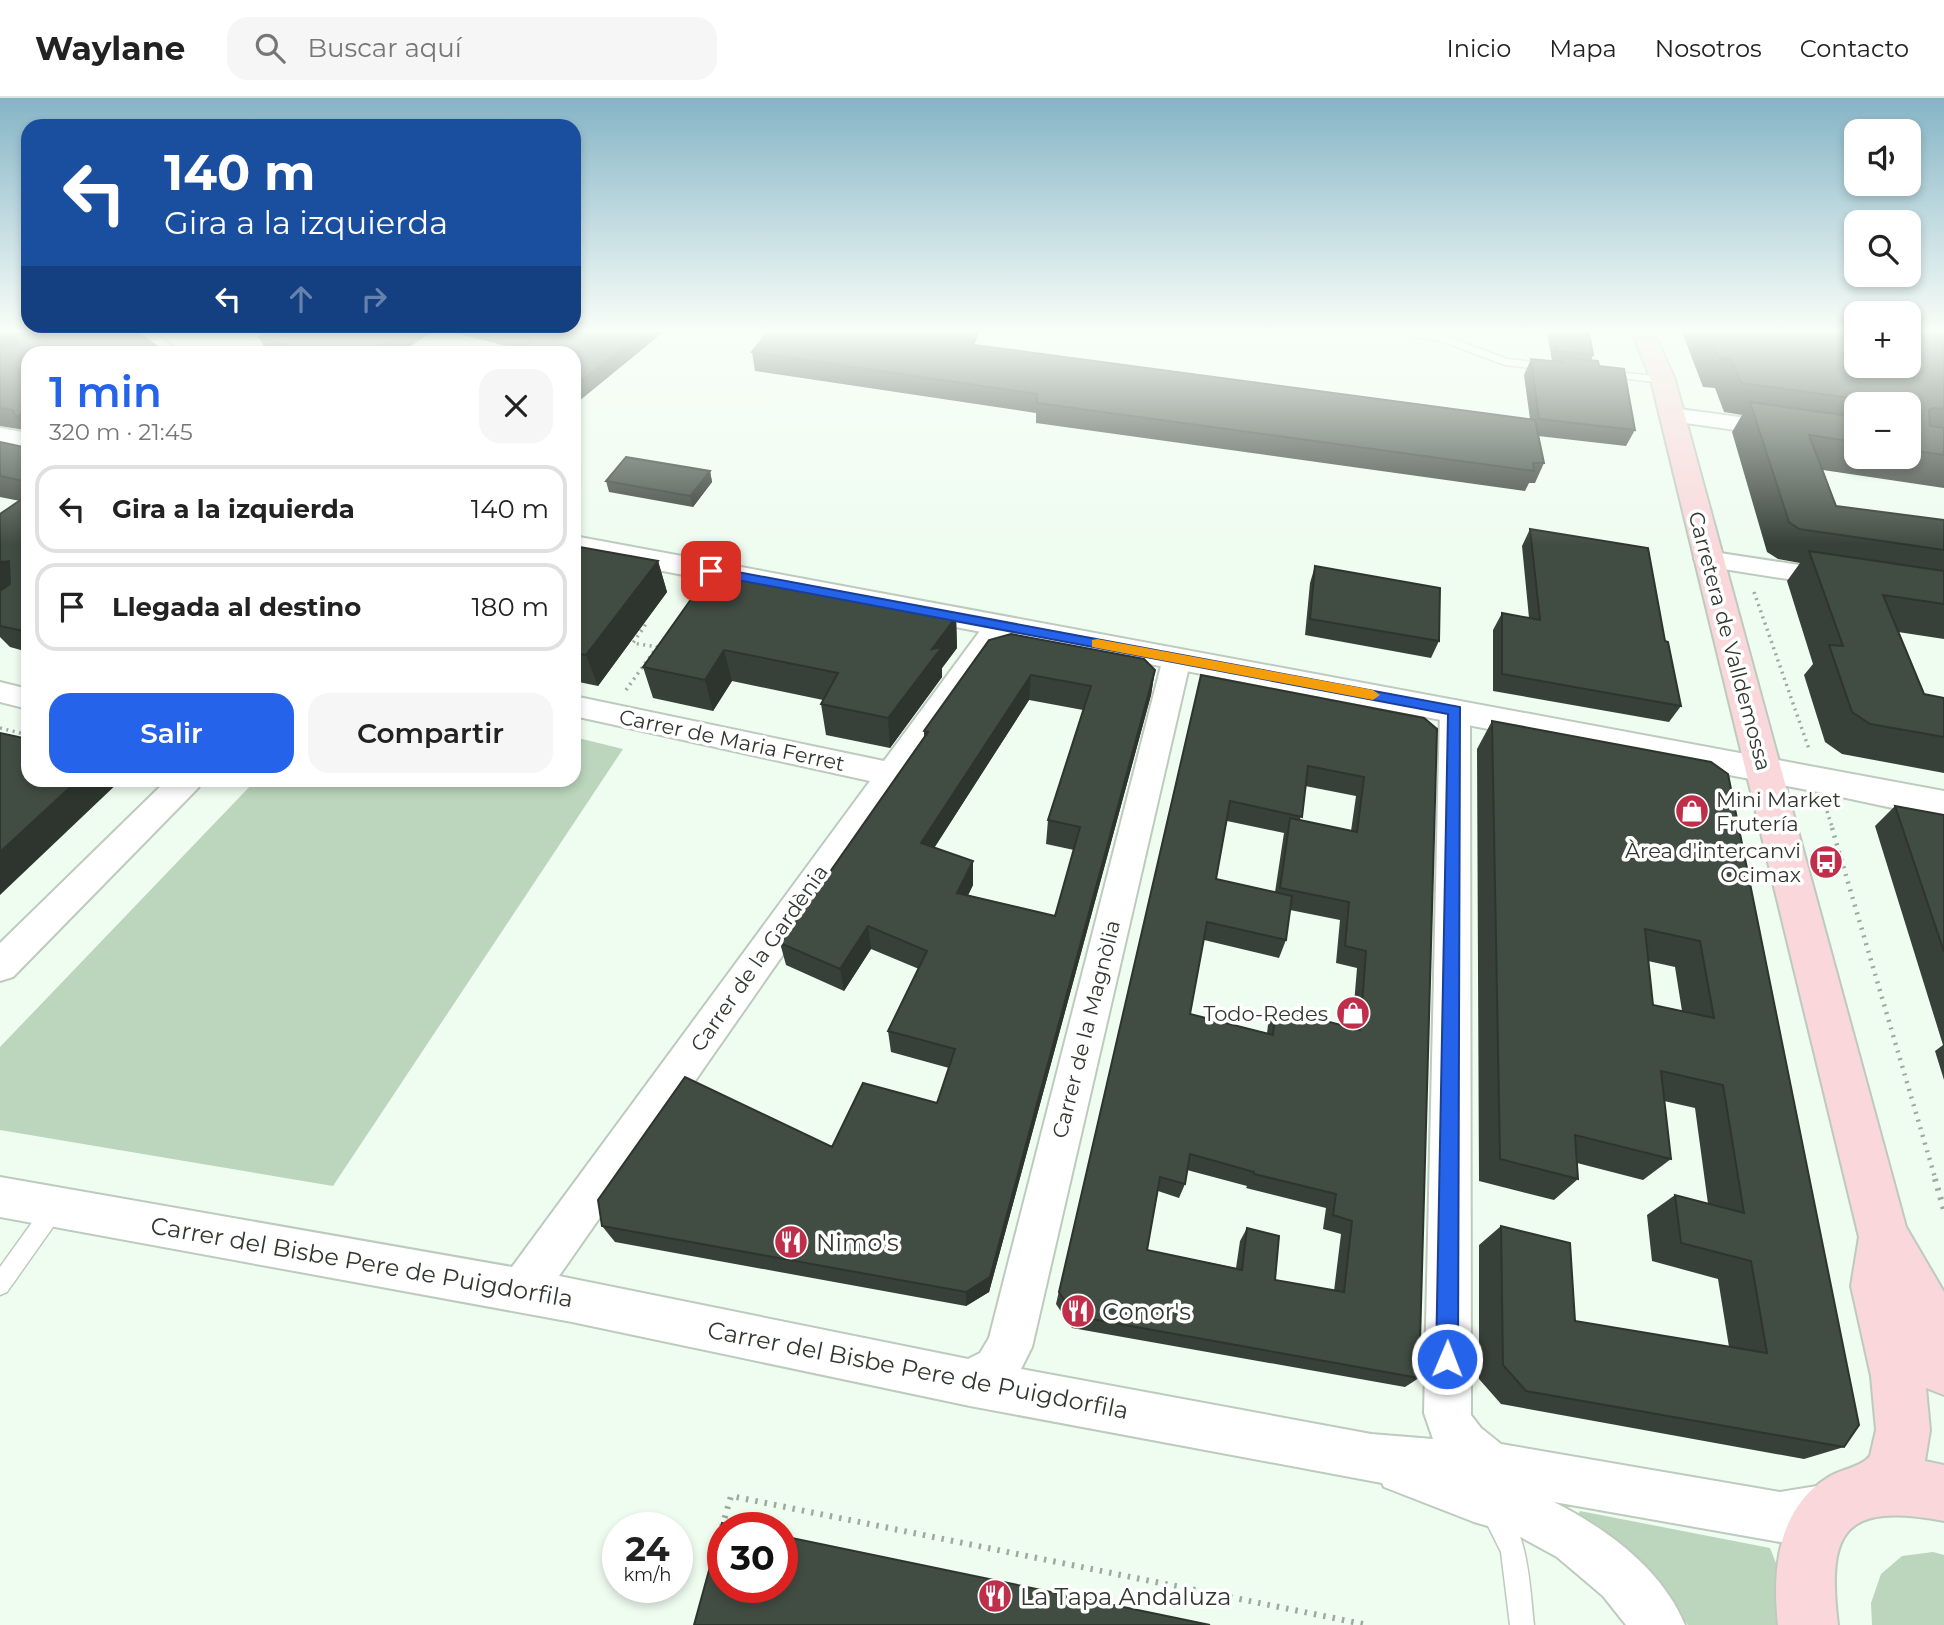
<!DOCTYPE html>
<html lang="es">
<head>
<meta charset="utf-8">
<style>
	:root { --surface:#fff; --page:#f6f6f6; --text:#222; --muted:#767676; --line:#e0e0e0; --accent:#2563eb }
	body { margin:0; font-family:Montserrat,sans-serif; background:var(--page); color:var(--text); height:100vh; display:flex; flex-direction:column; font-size:26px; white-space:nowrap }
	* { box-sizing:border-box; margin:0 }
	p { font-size:23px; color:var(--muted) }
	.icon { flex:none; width:38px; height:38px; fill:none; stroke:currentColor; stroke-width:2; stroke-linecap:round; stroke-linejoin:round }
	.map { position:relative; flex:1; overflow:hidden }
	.details { position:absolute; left:21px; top:248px; width:560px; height:441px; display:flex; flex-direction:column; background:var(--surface); border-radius:21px; box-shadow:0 4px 10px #0003 }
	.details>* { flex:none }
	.guide { position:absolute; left:21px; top:21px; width:560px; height:214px; border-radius:21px; box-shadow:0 4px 10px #0003; background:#1a4fa0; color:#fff; overflow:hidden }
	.tools { position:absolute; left:1844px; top:21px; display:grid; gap:14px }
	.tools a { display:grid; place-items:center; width:77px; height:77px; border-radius:14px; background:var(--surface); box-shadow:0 4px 10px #0003; font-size:35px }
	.speed { position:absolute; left:602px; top:1414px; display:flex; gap:14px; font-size:35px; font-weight:700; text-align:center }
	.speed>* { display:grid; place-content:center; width:91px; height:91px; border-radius:50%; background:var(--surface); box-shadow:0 4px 10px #0003; line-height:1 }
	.speed small { font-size:18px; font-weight:400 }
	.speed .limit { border:10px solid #d22; background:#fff; color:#111 }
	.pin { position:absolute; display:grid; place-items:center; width:60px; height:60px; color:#fff; margin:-30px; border-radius:14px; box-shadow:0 4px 10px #0006 }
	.me { position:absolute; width:77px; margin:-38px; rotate:1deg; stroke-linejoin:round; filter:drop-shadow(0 0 5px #0008) }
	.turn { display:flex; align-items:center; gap:24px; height:147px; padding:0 28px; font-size:32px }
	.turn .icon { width:91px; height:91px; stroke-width:2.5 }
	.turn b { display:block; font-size:49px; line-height:60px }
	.lanes { display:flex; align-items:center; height:66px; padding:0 28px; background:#0003; justify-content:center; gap:35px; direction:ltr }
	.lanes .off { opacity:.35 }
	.round { display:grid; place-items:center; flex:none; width:74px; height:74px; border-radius:21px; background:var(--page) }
	.headline { display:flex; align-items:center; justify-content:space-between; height:119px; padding:0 28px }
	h1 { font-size:42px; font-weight:600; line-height:52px; color:var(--accent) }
	.cta { display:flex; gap:14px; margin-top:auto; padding:14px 28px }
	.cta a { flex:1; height:80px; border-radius:21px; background:var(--accent); color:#fff; font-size:28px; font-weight:600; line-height:80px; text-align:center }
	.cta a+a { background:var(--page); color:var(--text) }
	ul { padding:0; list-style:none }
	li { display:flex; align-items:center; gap:21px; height:88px; margin:0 14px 10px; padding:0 14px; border:4px solid var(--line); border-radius:21px }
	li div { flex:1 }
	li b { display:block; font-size:26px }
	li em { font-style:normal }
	header { display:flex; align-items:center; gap:42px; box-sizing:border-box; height:98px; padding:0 35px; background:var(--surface); border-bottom:2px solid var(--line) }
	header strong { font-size:33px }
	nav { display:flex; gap:38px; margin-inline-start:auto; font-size:24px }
	.search { width:490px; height:63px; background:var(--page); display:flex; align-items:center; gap:18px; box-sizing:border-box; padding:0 24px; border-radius:21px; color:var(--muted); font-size:26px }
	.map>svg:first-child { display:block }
</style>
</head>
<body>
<header>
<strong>Waylane</strong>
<div class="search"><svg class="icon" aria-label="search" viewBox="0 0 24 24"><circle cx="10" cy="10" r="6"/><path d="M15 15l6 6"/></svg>Buscar aquí</div>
<nav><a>Inicio</a><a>Mapa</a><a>Nosotros</a><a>Contacto</a></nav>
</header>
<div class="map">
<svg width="1944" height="1527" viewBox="0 0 1944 1527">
	<rect width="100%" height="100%" fill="#effcf0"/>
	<!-- green -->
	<path fill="#bbd6bd" d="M574 639 623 651 333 1088 0 1032V949L255 683 574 682Z
		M1580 1413 1770 1450 1776 1465 1781 1527H1688L1654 1485 1577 1419Z
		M1933 1454 1944 1457V1527H1872L1871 1505 1881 1476 1902 1458Z"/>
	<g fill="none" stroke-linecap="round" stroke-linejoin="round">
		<!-- service casing -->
		<g stroke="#bdcabe" stroke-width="3">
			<path id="service" d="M1392 234 1440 236 1507 261 1549 266 1554 269 1549 272 1505 267 1438 242 1397 237Z
				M1607 273 1663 279 1668 282 1663 285 1603 278V274Z
				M53 1102 60 1105 63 1112 60 1119 7 1194 0 1197V1169L46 1105Z
				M1494 1404C1529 1419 1530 1495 1534 1527H1510L1501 1454 1482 1416 1486 1408Z"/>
		</g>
		<!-- minor casing -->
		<g stroke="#bdcabe" stroke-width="4">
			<path id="minor" d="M132 234H154L181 256H157Z
				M1672 310 1857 335V349L1664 322 1661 317 1664 312Z
				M1707 453 1838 473 1847 475 1851 481 1847 487 1838 489 1698 467 1694 461 1698 455Z
				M998 519 1008 522 1012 528 1008 534 559 1178 968 1261 980 1255 989 1240 1163 560 1167 553 1177 551 1187 553 1191 560 1032 1249 1021 1271 1371 1336 1433 1341 1424 1315 1440 612 1445 605 1455 602 1465 605 1470 612 1471 1317 1481 1330 1501 1346 1780 1394 1817 1388 1835 1382 1852 1389 1859 1406 1852 1423 1817 1438 1780 1444 1554 1404C1607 1431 1662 1471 1685 1527H1626L1603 1498 1557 1459 1515 1436 1474 1424 1384 1389 1382 1385 970 1308 572 1224 0 1119V1079L512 1169 870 683 574 618V598L884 663 988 522Z
				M0 584 28 591V611L0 604Z
				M167 682H202L198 690 13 879 0 883V845Z"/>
		</g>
		<!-- tertiary casing -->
		<g stroke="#bdcabe" stroke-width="4">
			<path id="tertiary" d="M0 330 28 335V351L0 346Z
				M574 438 1944 693V721L1818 694 574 456Z"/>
		</g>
		<!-- secondary casing -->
		<g stroke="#bdcabe" stroke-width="4">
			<path id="secondary" d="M1632 234H1654L1675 282 1906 1129 1944 1194V1297L1926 1290 1930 1332 1925 1363 1944 1367V1423C1846 1405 1826 1430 1838 1527H1778C1772 1473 1777 1412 1827 1380 1840 1371 1860 1370 1870 1358L1876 1332 1871 1278 1851 1188 1859 1139 1651 282Z"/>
		</g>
		<!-- path-far2 -->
		<path stroke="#9fa9a0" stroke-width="3.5" stroke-dasharray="2 4.5" stroke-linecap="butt" d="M1754 494 1809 651
			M626 592 657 549 633 545 646 526
			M0 630 28 637
			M1827 713 1833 732"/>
		<!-- path-far1 -->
		<path stroke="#9fa9a0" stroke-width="4.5" stroke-dasharray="2 6" stroke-linecap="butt" d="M1832 730 1936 1083"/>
		<!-- path -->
		<path stroke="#9fa9a0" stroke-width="6" stroke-dasharray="2.5 7" stroke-linecap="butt" d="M1935 1081 1944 1112
			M722 1429 731 1398 1368 1527"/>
		<!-- service -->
		<use href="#service" fill="#fff" fill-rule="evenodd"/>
		<!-- minor -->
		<use href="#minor" fill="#fff" fill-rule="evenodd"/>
		<!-- tertiary -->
		<use href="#tertiary" fill="#fff" fill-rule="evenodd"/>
		<!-- secondary -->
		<use href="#secondary" fill="#f9d7da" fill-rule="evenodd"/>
	</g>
	<!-- wall -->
	<path fill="#384139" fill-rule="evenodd" d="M0 234H137L25 332 0 328Z
		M432 234 398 256H274L266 253 259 239Z
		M451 234H662V235L574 307V256L518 251Z
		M768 234H979L974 247 1530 321 1524 277 1531 261 1552 263 1547 234H1589L1593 257 1591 263 1599 268 1635 332 1626 348 1538 338 1544 365 1535 385H1529L1525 393 1036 325V315L755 273 752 254Z
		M1682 234H1944V390L1823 372 1836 408 1944 422V541L1898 534 1924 596 1944 600V675L1842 656 1825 644 1804 577 1813 566 1787 483 1800 465 1778 461 1767 454 1732 334 1742 317 1724 314 1715 290 1703 289ZM1857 306H1909V359H1857Z
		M0 344 28 350V554L10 549 0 539V416L20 403 0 399Z
		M710 373 712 384 693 409 609 394 606 383Z
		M1530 431 1665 543 1681 608 1669 624 1493 593V532L1502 515 1529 520 1522 448Z
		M574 448 658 463 667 494 598 588 574 583Z
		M1315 468 1439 543 1431 560 1305 537 1310 485Z
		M711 473 956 519 957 550 942 570V579L890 650 826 637 821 606 823 602 732 583 713 613 653 600 643 569Z
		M989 542 1155 572 1151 597 989 1194 966 1208 615 1144 602 1128 832 1049 937 1005 949 970 891 954 888 933 919 871 871 851 844 893 786 867 780 845 924 639V633ZM1029 602 1083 612 1048 722 1046 746 1074 752 1055 818 968 797 973 787V763L934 750Z
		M1201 577 1424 620 1419 1280 1405 1289 1072 1230 1056 1206ZM1305 688 1356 698 1351 733 1300 722ZM1227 723 1284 735 1275 794 1216 781ZM1290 812 1340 822 1336 865 1357 870 1352 930 1276 910 1268 927 1267 935 1190 916 1204 842 1279 860 1286 842ZM1187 1072 1247 1088 1246 1090 1326 1110 1323 1131 1341 1136 1334 1193 1275 1182 1247 1130 1240 1143 1236 1170 1147 1152 1158 1093 1179 1100 1185 1086Z
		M1492 623 1711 664 1844 1349 1804 1361 1501 1306 1479 1281V1147L1501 1128 1575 1223 1729 1249 1718 1181 1652 1163 1647 1117 1675 1097 1708 1106 1695 1010 1664 1003 1671 1061 1643 1082 1577 1065 1578 1081 1554 1102 1479 1083 1477 651ZM1648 863 1675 869 1682 913 1653 907Z
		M1895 708 1944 717V982L1935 953 1943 947 1875 728Z"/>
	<!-- shaded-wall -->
	<path fill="#2e352e" d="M10 234H67L69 238 0 261V237Z
		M403 234H432L398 256H376L374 252Z
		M643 234H662V235L574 307V288Z
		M972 234H979L967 265V246Z
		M366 249 369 256H357Z
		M28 311V336L16 319Z
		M710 373 712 384 693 409 690 398Z
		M9 463 28 485 0 494V464Z
		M658 463 667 494 598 588 586 557Z
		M956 519 957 550 942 570V579L890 650 888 620 932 551Z
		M724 552 732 583 713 613 705 582Z
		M1155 572 1151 597 989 1194 966 1208V1194Z
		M1031 577 1029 602 922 769 921 745Z
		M78 682H121L0 797V754Z
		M973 763V787L958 818 957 795Z
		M868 828 871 851 844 893 840 871Z"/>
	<!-- building -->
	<path fill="#414c42" stroke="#2e352e" stroke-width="2" fill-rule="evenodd" d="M0 234H10L0 237Z
		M55 234 67 239 83 234H137L167 256H28V311L16 319 13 312 0 310V251L15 247 17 239H41Z
		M268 234H403L374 252 366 249 357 256H313L259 239Z
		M501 234H643L574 288V256H512L532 242Z
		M768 234H972L967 246 1535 322 1544 365H1533L1534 373 1037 305V296L752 254Z
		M1554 234H1589L1593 257 1557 253Z
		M1709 234H1857V268H1909V234H1944V311L1932 310 1929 312 1930 328 1944 330V357L1909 352V306H1880V304L1741 285 1731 261 1719 260Z
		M1561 259 1598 263 1599 268 1624 271 1635 332 1539 321 1531 261 1562 264Z
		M1750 304 1857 319V344L1809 337 1836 408 1944 422V452L1799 431 1789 424Z
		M0 344 28 350V384L0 378Z
		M626 359 710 373 690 398 606 383Z
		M28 397V534L0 528V493L10 486 9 463 0 464V416Z
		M1530 431 1648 450 1665 543 1668 544 1681 608 1502 576V515L1540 522Z
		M574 448 658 463 586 557 574 555Z
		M1809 453 1944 473V506L1883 497 1924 596 1944 600V639L1870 626 1852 614 1829 547 1843 548Z
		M1315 468 1440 490 1439 543 1310 521Z
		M711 473 956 519 932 551 942 549 888 620 821 606 838 575 724 552 705 582 643 569Z
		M1011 536 1144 561 1155 572 990 1179 966 1194 602 1128 598 1102 685 979 832 1049 863 985 937 1005 955 951 888 933 927 853 868 828 840 871 780 845 928 634 924 633 989 542ZM1031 577 1091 588 1048 722 1080 729 1055 818 957 795 973 763 921 745Z
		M1201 577 1424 620 1437 631 1419 1280 1075 1218 1059 1194ZM1308 668 1364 679 1357 734 1290 720 1280 790 1349 804 1345 848 1366 853 1360 932 1276 910 1273 937 1190 916 1207 824 1286 842 1292 798 1216 781 1230 703 1302 719ZM1190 1056 1254 1074V1076L1336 1096 1333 1117 1352 1123 1344 1194 1275 1182 1279 1138 1247 1130 1242 1172 1147 1152 1160 1079 1185 1086Z
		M1492 623 1711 664 1728 676 1859 1327 1844 1349 1526 1293 1503 1267 1501 1128 1570 1145 1575 1223 1767 1255 1751 1163 1681 1145 1675 1097 1744 1115 1723 987 1661 973 1671 1061 1575 1037 1578 1081 1500 1061ZM1645 831 1700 843 1714 920 1653 907Z
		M0 635 28 641V682H78L0 754Z
		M1895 708 1944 717V854Z
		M722 1425 742 1430H723V1489H782V1438L1210 1527H694Z"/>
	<!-- sky -->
	<linearGradient id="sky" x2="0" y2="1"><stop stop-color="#85b4c6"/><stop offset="0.52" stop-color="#f8fef8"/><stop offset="1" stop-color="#f8fef8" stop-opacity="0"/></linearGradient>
	<rect width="1944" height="447" fill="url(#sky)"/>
	<!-- route -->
	<path fill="#2563eb" stroke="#184099" stroke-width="2" d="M711 469 1460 609 1458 1261 1455 1269 1447 1272 1440 1269 1436 1261 1448 616 706 476V470Z"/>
	<!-- slow -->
	<path fill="#f59e0b" d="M1097 541 1373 592 1380 597 1373 602 1092 549V542Z"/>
	<!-- icons -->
	<defs>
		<g id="shop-disc" transform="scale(1.75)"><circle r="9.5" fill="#c02f4a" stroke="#fff"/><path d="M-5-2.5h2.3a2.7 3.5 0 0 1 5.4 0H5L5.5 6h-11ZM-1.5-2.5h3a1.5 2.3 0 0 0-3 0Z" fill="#fff"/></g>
		<g id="bus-disc" transform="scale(1.75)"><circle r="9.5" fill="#c02f4a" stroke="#fff"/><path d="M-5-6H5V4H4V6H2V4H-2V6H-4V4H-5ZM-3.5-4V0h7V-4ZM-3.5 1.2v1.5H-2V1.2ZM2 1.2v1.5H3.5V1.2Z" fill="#fff"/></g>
		<g id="restaurant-disc" transform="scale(1.75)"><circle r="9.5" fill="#c02f4a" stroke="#fff"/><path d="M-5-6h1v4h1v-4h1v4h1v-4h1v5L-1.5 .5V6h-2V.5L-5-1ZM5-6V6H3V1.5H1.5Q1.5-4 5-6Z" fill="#fff"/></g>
	</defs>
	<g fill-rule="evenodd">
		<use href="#shop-disc" x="1692" y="713"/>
		<use href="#bus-disc" x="1826" y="764"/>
		<use href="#shop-disc" x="1353" y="915"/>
		<use href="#restaurant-disc" x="791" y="1144"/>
		<use href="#restaurant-disc" x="1078" y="1213"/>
		<use href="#restaurant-disc" x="995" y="1498"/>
	</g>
	<g text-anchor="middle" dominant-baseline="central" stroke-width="7" stroke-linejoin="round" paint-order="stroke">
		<!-- street labels -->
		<g font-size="21" fill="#323732" stroke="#fff">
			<text transform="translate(1730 543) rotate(75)">Carretera de Valldemossa</text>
			<text transform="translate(732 642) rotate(12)">Carrer de Maria Ferret</text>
			<text transform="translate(759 860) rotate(-55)">Carrer de la Gardènia</text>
			<text transform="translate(1086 931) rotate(-76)">Carrer de la Magnòlia</text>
		</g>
		<!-- poi labels -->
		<g font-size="21" fill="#323732" stroke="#fff" text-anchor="end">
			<text x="1716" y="701" text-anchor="start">Mini Market<tspan x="1716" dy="24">Frutería</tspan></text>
			<text x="1801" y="752">Àrea d'intercanvi<tspan x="1801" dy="24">Ocimax</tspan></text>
			<text x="1328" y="915">Todo-Redes</text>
		</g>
		<!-- near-poi labels -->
		<g font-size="24" fill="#323732" stroke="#fff" text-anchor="start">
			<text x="816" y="1144">Nimo's</text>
			<text x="1102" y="1213">Conor's</text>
			<text x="1020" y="1498">La Tapa Andaluza</text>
		</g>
		<!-- near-street labels -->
		<g font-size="24" fill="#323732" stroke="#fff">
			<text transform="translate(362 1164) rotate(10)">Carrer del Bisbe Pere de Puigdorfila</text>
			<text transform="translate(918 1272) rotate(11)">Carrer del Bisbe Pere de Puigdorfila</text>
		</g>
	</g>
</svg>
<div class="tools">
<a><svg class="icon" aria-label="sound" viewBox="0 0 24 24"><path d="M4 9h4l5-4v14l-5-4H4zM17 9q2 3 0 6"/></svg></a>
<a><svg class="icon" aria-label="search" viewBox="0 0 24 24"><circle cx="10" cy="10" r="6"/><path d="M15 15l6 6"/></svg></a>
<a>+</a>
<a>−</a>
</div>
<div class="speed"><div>24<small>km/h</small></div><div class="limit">30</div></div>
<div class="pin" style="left:711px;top:473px;background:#d93025"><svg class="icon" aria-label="arrive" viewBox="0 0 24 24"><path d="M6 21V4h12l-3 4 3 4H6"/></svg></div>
<svg class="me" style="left:1447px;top:1261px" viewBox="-20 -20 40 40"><circle r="17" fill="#2563eb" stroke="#fff" stroke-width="3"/><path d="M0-11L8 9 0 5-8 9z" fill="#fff"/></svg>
<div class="guide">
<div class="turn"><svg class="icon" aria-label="left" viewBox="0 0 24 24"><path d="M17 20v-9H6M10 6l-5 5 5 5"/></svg><div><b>140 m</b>Gira a la izquierda</div></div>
<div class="lanes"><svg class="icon" aria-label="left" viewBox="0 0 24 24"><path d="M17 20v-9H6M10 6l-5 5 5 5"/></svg><svg class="icon off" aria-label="ahead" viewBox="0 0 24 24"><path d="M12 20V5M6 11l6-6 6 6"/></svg><svg class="icon off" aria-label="right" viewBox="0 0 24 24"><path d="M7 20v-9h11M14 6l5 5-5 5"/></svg></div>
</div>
<section class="details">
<div class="headline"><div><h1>1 min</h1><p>320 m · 21:45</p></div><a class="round"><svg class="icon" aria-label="close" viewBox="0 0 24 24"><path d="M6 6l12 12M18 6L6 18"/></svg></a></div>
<ul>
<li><svg class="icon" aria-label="left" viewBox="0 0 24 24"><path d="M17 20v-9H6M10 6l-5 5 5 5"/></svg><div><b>Gira a la izquierda</b></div><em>140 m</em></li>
<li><svg class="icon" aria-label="arrive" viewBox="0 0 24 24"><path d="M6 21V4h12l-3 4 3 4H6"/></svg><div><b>Llegada al destino</b></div><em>180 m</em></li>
</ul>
<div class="cta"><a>Salir</a><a>Compartir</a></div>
</section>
</div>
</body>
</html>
